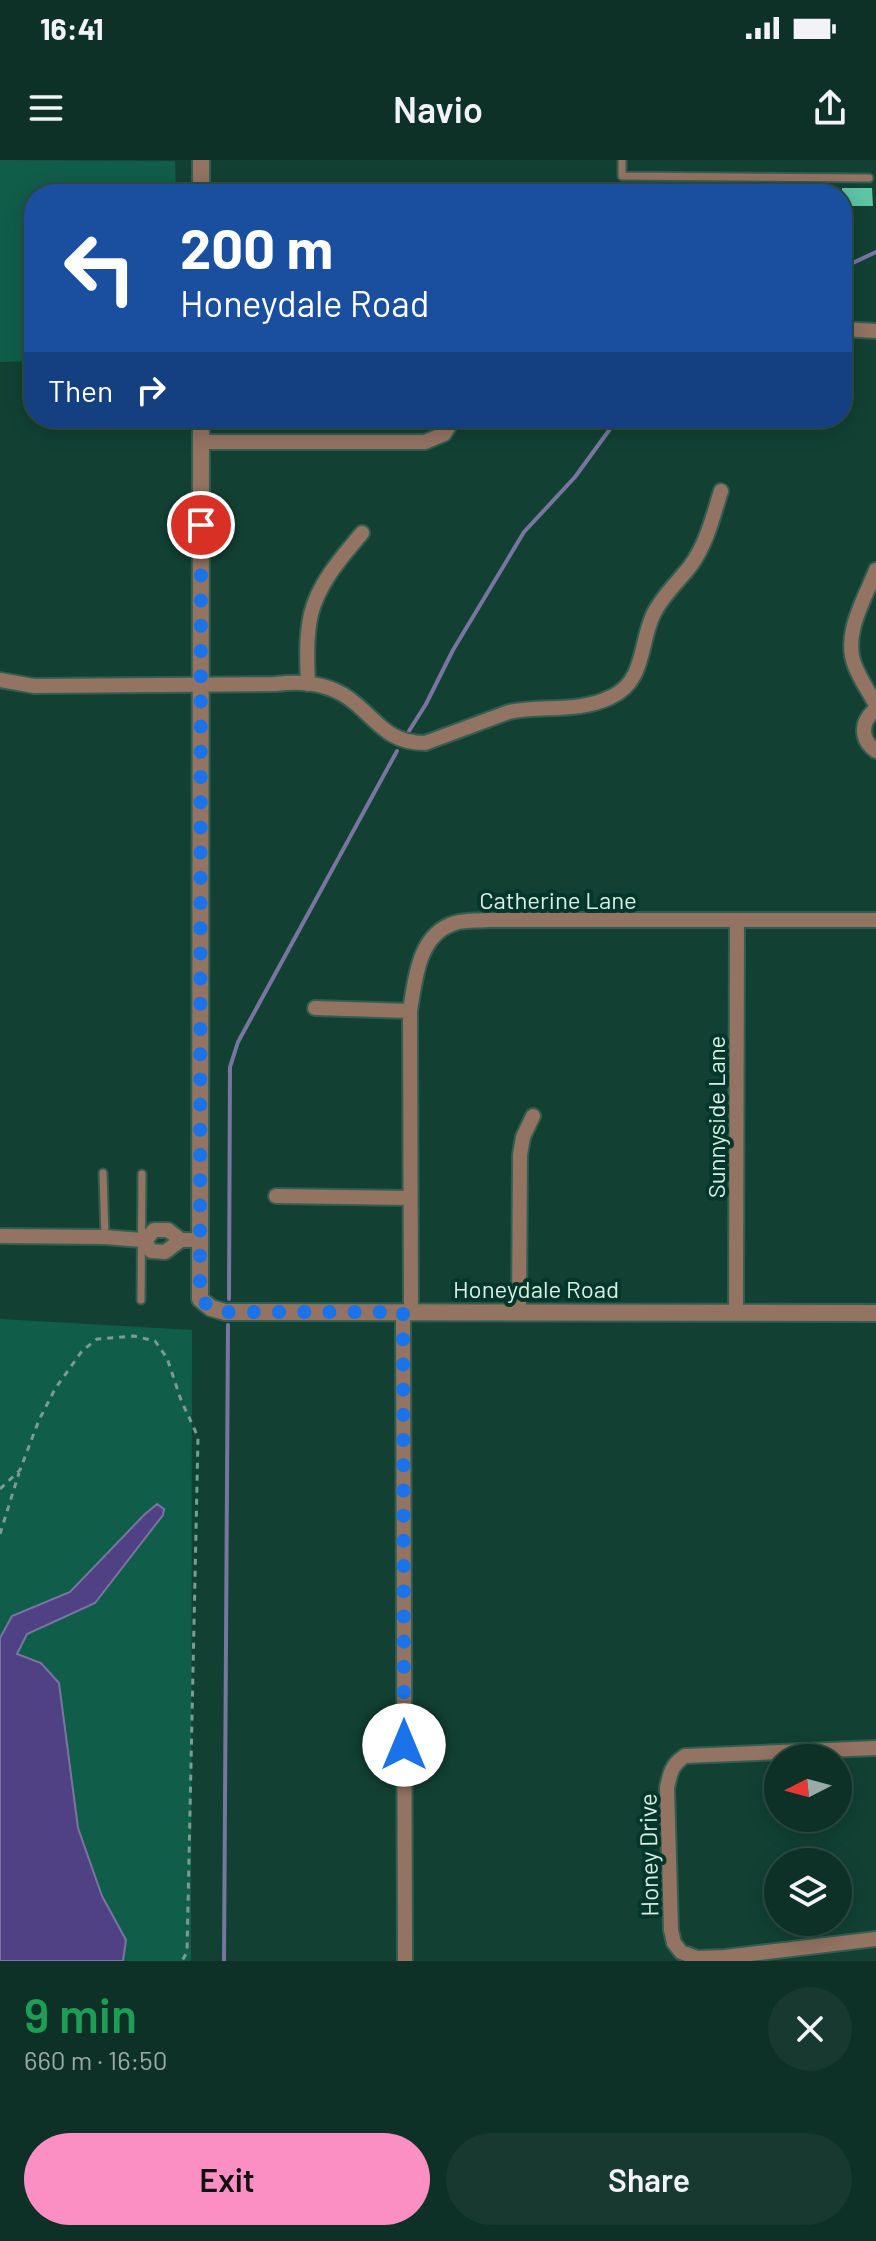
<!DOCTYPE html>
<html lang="en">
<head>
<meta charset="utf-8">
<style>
	:root { --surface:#0e3127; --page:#17392f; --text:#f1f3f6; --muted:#9ba9a7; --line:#2e4c44; --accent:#fb8fc3 }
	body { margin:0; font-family:Barlow,sans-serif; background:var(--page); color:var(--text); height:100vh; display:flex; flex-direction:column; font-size:30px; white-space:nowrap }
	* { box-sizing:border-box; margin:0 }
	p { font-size:26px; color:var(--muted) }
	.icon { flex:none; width:44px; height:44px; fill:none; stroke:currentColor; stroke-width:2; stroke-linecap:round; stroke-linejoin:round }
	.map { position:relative; height:1801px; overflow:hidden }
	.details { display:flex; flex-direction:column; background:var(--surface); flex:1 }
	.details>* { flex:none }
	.banner { position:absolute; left:24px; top:24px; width:828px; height:244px; border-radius:32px; box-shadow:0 4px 20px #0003,0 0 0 2px var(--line); background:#1a4fa0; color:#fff; overflow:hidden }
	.needle { width:52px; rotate:264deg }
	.fabs { position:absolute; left:764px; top:1584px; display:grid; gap:16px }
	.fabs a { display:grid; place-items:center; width:88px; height:88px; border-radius:50%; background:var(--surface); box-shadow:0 4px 20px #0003,0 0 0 2px var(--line); font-size:40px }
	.pin { position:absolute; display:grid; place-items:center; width:68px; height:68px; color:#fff; margin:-34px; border:4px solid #fff; border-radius:50%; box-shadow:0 2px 8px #0007 }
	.me { position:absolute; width:88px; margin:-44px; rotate:0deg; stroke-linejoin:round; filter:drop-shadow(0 0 6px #0008) }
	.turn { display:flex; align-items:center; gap:28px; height:168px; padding:0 24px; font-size:36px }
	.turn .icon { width:104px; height:104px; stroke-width:2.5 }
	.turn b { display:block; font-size:56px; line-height:68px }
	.then { display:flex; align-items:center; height:76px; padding:0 24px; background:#0003; gap:16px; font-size:30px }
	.round { display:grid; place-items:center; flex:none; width:84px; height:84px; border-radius:42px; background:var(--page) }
	.summary { display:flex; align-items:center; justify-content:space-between; height:136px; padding:0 24px }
	h1 { font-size:48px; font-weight:600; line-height:60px; color:#1e9e55 }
	.cta { display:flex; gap:16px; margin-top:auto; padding:16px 24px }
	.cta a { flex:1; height:92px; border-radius:48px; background:var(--accent); color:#111; font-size:32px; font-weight:600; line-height:92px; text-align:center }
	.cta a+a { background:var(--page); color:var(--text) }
	.status { display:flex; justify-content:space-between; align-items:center; height:56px; padding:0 40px; background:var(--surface); direction:ltr }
	.status svg { height:22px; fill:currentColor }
	header { display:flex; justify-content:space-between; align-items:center; height:104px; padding:0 24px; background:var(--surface); font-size:36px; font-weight:600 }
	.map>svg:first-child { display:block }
</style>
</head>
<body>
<div class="status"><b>16:41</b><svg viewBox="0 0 49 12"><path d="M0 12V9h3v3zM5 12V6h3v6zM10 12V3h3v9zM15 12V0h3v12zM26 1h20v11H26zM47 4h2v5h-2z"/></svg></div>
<header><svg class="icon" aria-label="menu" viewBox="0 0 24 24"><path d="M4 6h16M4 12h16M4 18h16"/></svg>Navio<svg class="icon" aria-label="share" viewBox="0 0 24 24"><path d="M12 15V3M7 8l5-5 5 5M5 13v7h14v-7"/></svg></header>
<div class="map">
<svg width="876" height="1801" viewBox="0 0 876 1801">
	<rect width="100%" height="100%" fill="#124134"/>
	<!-- green -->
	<path fill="#105e4a" d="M0 0 175 1 176 34H34V201L0 202Z
		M0 1159 192 1170 191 1801H0Z"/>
	<!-- water -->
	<path fill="#4f4184" stroke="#7875a1" stroke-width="2" d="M157 1344 164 1349 163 1355 95 1443 27 1474 17 1494 41 1503 59 1523 78 1668 102 1736 126 1780 123 1801H0V1478L12 1456 70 1432 144 1355Z"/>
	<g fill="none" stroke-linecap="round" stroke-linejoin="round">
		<!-- stream -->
		<path stroke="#7875a1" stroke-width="4" d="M842 108 876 92
			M409 571 426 544 453 490 524 372 575 317 618 258
			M229 1139 230 907 238 882 397 591
			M224 1801 228 1165"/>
	</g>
	<!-- building -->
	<path fill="#5dc4a4" d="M842 28H872L873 46H842Z"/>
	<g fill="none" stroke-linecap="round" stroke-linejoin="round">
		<!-- service casing -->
		<g stroke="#325d50" stroke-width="11">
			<path id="service" d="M622 0V16L869 18
				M103 1013 105 1077
				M141 1140 142 1014"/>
		</g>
		<!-- minor casing -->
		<g stroke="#325d50" stroke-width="18">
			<path id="minor" d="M842 169 876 171
				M201 282H425L444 274 454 258
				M876 410C865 439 842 474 855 506 860 519 869 532 876 545
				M0 520 34 526 276 524C300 521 326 523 347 537 376 557 385 583 425 583L509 552C542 545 579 553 611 537 646 521 639 483 654 453 663 435 679 421 691 405 707 383 713 356 721 331
				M308 524C307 501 306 476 311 454 319 422 342 397 362 373
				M876 549C860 562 860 579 876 591
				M315 848 410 851
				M276 1036 410 1038
				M0 1076 105 1077 141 1080 145 1081 151 1091 165 1092 181 1080H200
				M145 1081 154 1070H168L181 1080
				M403 1152 405 1801
				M411 1152 410 851C415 820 418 774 455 763 465 760 477 761 487 760H876
				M519 1152 520 995 523 977 533 956
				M736 1153 737 760
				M876 1588 685 1596C672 1604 670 1613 667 1628L671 1770 674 1783 681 1792 697 1798 725 1797 876 1779"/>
		</g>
		<!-- tertiary casing -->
		<g stroke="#325d50" stroke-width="20">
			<path id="tertiary" d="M201 0V34
				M201 258 200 1139 211 1148 225 1152 876 1153"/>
		</g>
		<!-- path -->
		<path stroke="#7a9c91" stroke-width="3" stroke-dasharray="6 6" stroke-linecap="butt" d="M0 1329 20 1310 39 1260 55 1229 82 1191 97 1179 134 1176 155 1181 167 1198 181 1240 198 1277 187 1792 182 1801
			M0 1374 19 1313"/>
		<!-- service -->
		<use href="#service" stroke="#937361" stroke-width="7"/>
		<!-- minor -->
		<use href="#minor" stroke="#937361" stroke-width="14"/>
		<!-- tertiary -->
		<use href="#tertiary" stroke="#937361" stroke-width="16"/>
	</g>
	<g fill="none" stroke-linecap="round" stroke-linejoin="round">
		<!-- route -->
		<path stroke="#1a73e8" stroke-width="14" stroke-dasharray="0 25.2" d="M201 365 200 1139 211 1148 225 1152H403L404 1585"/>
	</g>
	<g text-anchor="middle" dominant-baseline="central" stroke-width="8" stroke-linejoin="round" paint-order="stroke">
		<!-- street labels -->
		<g font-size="24" fill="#d8efe6" stroke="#04372a">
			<text x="558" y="739">Catherine Lane</text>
			<text transform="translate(715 957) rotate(-90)">Sunnyside Lane</text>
			<text x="536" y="1128">Honeydale Road</text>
			<text transform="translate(648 1695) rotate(-91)">Honey Drive</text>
		</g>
	</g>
</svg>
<div class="fabs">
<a><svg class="needle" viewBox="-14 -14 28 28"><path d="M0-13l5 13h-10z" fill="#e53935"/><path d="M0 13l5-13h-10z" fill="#9ba9a7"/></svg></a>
<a><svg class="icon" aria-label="layers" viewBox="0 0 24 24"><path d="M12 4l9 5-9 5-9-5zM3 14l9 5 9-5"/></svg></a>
</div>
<div class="pin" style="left:201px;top:365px;background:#d93025"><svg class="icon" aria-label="arrive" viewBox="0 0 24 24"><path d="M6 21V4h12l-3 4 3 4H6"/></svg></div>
<svg class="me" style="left:404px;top:1585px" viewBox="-20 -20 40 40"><circle r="19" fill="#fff"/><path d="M0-13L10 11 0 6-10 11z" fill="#1a73e8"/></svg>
<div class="banner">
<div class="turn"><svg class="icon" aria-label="left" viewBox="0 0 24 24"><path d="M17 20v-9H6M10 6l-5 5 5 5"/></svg><div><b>200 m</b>Honeydale Road</div></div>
<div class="then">Then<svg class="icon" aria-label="right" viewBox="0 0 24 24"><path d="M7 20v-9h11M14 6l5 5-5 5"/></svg></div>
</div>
</div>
<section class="details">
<div class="summary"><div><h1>9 min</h1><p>660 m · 16:50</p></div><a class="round"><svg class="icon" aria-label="close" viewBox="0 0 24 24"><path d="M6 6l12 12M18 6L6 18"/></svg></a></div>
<div class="cta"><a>Exit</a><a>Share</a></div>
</section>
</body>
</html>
